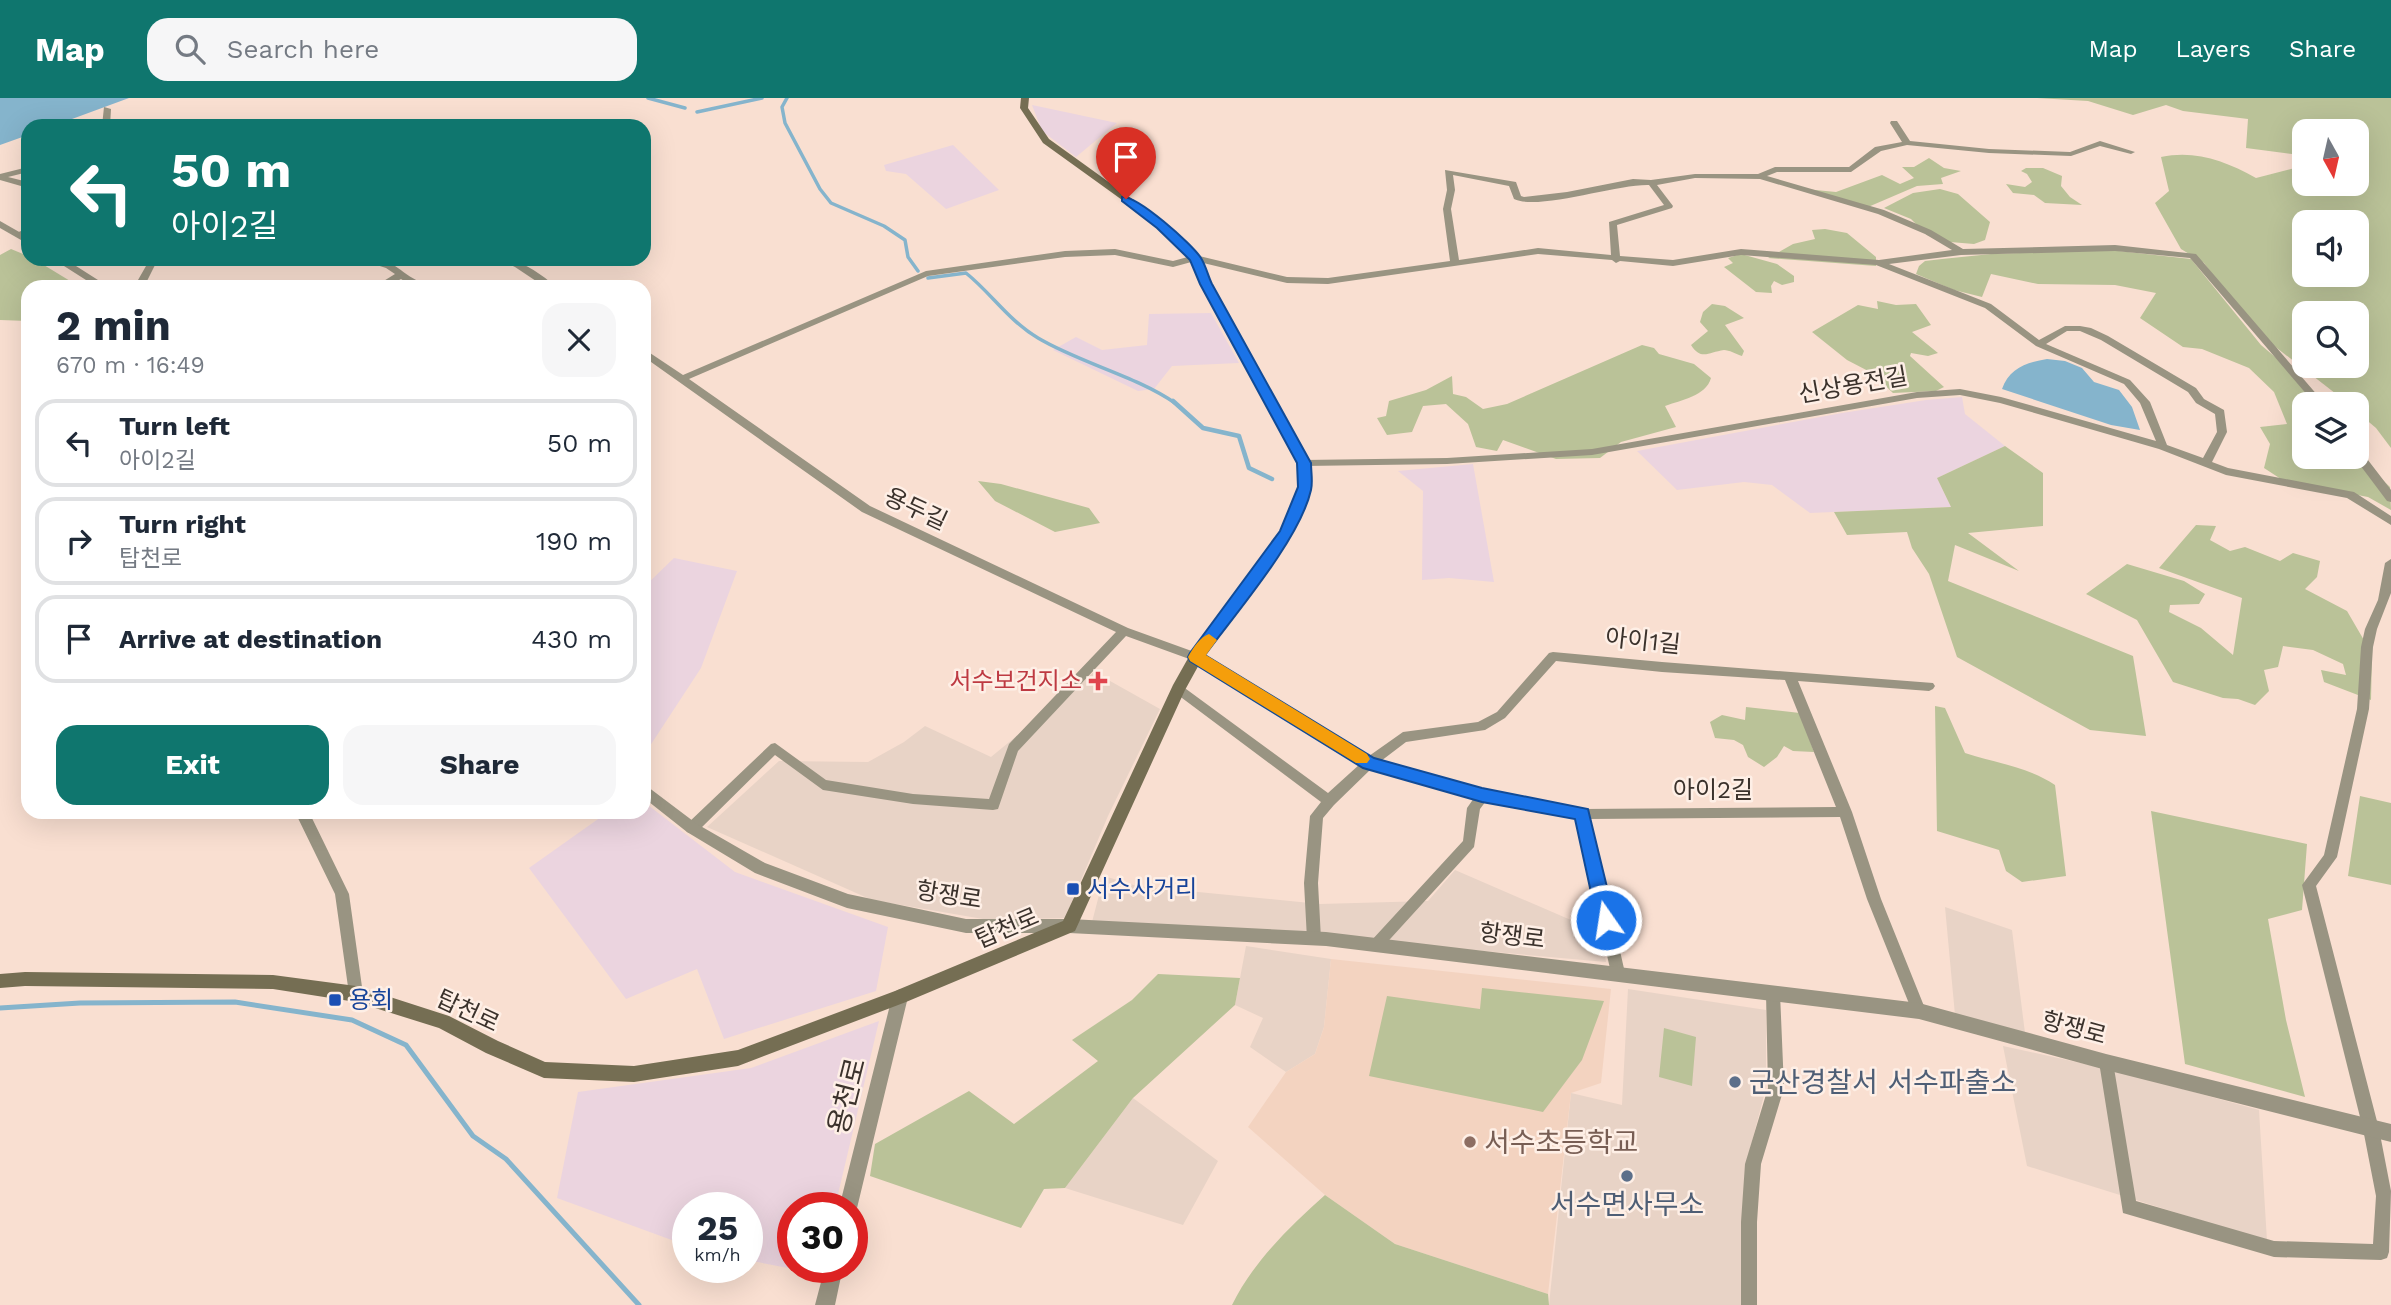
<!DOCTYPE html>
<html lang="en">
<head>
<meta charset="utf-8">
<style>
	:root { --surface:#fff; --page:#f6f6f7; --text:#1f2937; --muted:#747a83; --line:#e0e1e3; --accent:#0f766e }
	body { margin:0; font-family:"Work Sans","Noto Sans KR",sans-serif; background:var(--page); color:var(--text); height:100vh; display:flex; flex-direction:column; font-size:26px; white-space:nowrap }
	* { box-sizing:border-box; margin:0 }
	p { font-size:23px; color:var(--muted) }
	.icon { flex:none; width:38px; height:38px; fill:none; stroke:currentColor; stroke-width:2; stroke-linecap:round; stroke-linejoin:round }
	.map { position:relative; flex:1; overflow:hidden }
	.sheet { position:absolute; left:21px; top:182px; width:630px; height:539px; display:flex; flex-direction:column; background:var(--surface); border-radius:21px; box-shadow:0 7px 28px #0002 }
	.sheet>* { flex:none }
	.hud { position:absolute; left:21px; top:21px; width:630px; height:147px; border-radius:21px; box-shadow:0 7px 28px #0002; background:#0f766e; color:#fff; overflow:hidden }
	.needle { width:46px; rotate:172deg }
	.buttons { position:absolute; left:2292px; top:21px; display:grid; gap:14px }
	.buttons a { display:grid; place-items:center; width:77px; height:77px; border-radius:14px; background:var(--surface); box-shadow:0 7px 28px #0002; font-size:35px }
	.speed { position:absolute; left:672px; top:1094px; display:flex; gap:14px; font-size:35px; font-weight:700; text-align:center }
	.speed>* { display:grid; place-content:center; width:91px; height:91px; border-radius:50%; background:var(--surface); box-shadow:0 7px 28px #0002; line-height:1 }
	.speed small { font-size:18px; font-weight:400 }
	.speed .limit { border:10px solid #d22; background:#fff; color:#111 }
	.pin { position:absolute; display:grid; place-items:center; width:60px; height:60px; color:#fff; margin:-72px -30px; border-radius:50% 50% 50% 0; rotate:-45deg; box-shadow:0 0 7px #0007 }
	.pin .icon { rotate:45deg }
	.me { position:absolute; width:77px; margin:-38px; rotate:347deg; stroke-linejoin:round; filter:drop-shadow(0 0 5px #0008) }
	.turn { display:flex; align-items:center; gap:24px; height:147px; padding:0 35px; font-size:32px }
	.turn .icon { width:91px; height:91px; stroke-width:2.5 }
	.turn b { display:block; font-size:49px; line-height:60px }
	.round { display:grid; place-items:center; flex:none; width:74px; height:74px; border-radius:21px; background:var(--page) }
	.summary { display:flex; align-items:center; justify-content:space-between; height:119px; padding:0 35px }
	h1 { font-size:42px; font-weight:700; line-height:52px }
	.cta { display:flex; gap:14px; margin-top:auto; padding:14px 35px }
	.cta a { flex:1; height:80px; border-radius:21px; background:var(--accent); color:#fff; font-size:28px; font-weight:700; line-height:80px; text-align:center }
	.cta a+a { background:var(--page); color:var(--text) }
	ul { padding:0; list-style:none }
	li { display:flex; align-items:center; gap:21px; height:88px; margin:0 14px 10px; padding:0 21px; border:4px solid var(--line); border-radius:21px }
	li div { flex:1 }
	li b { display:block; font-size:26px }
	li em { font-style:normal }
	header { display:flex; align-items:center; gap:42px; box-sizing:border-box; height:98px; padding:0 35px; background:var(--accent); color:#fff }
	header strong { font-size:33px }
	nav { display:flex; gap:38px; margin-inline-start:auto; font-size:24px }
	.search { width:490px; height:63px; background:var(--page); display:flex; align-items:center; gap:18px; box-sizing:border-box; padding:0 24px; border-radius:21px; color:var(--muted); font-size:26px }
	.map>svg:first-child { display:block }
</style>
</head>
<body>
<header>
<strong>Map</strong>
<div class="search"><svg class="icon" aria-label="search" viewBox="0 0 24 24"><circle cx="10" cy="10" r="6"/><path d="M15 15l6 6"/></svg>Search here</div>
<nav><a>Map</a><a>Layers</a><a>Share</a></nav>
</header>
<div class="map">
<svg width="2391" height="1207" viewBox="0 0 2391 1207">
	<rect width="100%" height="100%" fill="#f9dfd1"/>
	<!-- commercial -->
	<path fill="#e8d3c6" d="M1094 574 1160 611 1108 718 1065 820 989 822 872 802 707 729 779 663 868 664 904 644 925 628 991 659Z
		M1455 772 1601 835 1606 864 1248 832 1092 824 1104 778 1137 788 1320 806 1428 803Z
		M1945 809 2012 832 2025 935 1955 917Z
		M1246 848 1331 861 1324 929 1315 956 1286 974 1250 949 1263 920 1235 907Z
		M1628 891 1766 912V990L1745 1070 1741 1207H1549L1571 995 1622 1007Z
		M2003 948 2117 973 2259 1012 2267 1143 2027 1068Z
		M1133 1000 1218 1063 1183 1127 1065 1090Z"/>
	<!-- industrial -->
	<path fill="#ebd4df" d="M1032 7 1117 25 1076 59 1042 33Z
		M953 47 999 92 946 111 906 76 886 73 884 67Z
		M1211 215 1239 265 1172 268 1154 291 1138 293 1053 252 1076 239 1102 252 1147 247 1149 216Z
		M1962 299 1965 316 2005 348 1937 380 1951 409 1810 415 1772 387 1744 384 1677 392 1637 353 1842 315 1926 302Z
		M1473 366 1494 484 1449 480 1422 482 1423 393 1398 373Z
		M674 460 737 473 701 570 644 657V489Z
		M644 704 735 774 888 829 876 893 724 941 697 871 626 901 529 770 608 714H644Z
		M879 923 835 1109 793 1110V1169H821L819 1176 747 1162V1110H688V1148L557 1100 578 994 751 970Z"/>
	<!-- built -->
	<path fill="#f3d3c0" d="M1331 861 1611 891 1601 985 1571 995 1548 1196 1395 1146 1325 1097 1248 1029 1286 974 1315 956 1324 929Z"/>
	<!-- green -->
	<path fill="#bac298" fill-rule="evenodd" d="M2037 0H2391V350L2376 330 2357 314V306H2349L2273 247 2239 212 2204 165 2181 151 2155 105 2169 93 2161 59C2196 52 2225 63 2256 80L2299 69 2300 57 2246 50 2248 21 2183 13 2166 7 2133 17 2088 3ZM2305 33H2357V86H2305ZM2305 124H2357V177H2305ZM2305 215H2357V268H2305Z
		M1929 60 1944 70 1961 73 1941 80 1943 86 1917 88 1868 109 1805 91 1836 94 1882 77 1900 86 1914 80 1902 69H1914Z
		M2026 70H2043L2062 78 2061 88 2070 99 2082 107 2045 105 2034 97 2013 95 2006 86 2025 89 2032 84 2027 76 2021 73Z
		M1940 91 1958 96 1990 124 1985 142 1974 146 1950 144 1927 137 1911 121 1884 110 1913 95Z
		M1825 131 1847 135 1876 159V168L1768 160 1793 146 1815 141 1812 132Z
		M11 151 28 158V161H34L80 189H28V223L0 222V157Z
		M2110 152 2191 161 2261 247 2307 286 2318 306H2305V359H2357V351L2369 369 2390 389 2391 412 2368 399 2284 383 2264 370 2270 346 2260 329 2287 326 2274 294 2249 270 2202 251 2183 249 2140 220 2156 195 2115 187 2038 186 1991 176 1982 199 1954 192 1916 176 1919 168 1925 163 1942 161 1991 156Z
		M1741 156 1777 166 1794 178V184L1782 187 1774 183 1771 188 1772 195 1756 194 1724 169 1733 165 1728 160Z
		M1877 203 1896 207 1916 206 1931 227 1912 234 1938 255 1928 258 1911 255 1910 258 1944 289 1936 293 1893 295 1872 275 1847 262 1812 234 1858 207 1878 211Z
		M1712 206 1725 208 1744 220 1725 227 1744 253 1742 258C1736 256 1729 252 1724 252 1709 254 1701 263 1691 247L1708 233 1700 224 1703 214Z
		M1642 247 1654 250 1659 256 1694 266 1711 280C1706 298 1681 302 1665 308L1676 329 1621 344 1600 360 1556 361 1503 342 1497 353 1476 349 1468 326 1446 306 1423 308 1412 334 1387 337 1377 320 1386 318 1389 303 1426 292 1452 278 1453 296 1466 299 1483 311 1507 306Z
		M2005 348 2043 375V428L1968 435 2019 473 1955 447 1948 483 2133 558 2146 638 2090 632 1957 559 1929 476 1912 450 1907 434 1847 437 1834 414 1951 409 1937 380Z
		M978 383 1001 386 1089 410 1100 425 1055 434 995 403Z
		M2196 427 2216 428 2210 442 2230 453 2245 449 2280 463 2293 455 2320 463 2317 479 2305 491 2347 513 2372 556 2371 602 2324 584 2321 572 2346 577 2343 566 2313 552 2283 548 2278 569 2264 572 2269 593 2255 607 2238 601 2223 600 2173 584 2137 522 2086 496 2127 466 2184 483 2205 496 2199 506 2170 507 2169 514 2201 530 2233 557 2242 500 2159 470Z
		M1935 608 1945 610 1965 655C1995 665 2029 669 2055 687L2066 778 2022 784 2006 773 1999 752 1937 733Z
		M1746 609 1800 615 1814 654 1793 653 1784 648 1777 659 1764 669 1748 659 1743 647 1734 642 1715 640 1710 624 1722 617 1745 622Z
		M2360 698 2391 705V787L2348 778Z
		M2151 713 2307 746 2302 812 2268 821 2286 922 2305 999 2185 966Z
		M1158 876 1240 880 1235 907 1133 1000 1065 1090 1044 1091 1021 1130 870 1078 875 1046 969 993 1014 1026 1098 963 1072 942 1132 902Z
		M1482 890 1604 903 1582 962 1543 1014 1369 978 1387 898 1480 911Z
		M1664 930 1696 939 1692 988 1659 979Z
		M1325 1097 1395 1146 1548 1196 1549 1207H1232C1253 1164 1290 1128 1325 1097Z"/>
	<!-- water -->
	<path fill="#85b4cc" d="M0 0H129L53 28H28V37L0 47Z
		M2047 261 2065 263 2082 270 2094 284 2119 292 2132 309 2140 332 2111 327 2002 291C2009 270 2028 264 2047 261Z"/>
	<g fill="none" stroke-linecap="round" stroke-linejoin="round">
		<!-- stream-far2 -->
		<path stroke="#85b4cc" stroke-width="3.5" d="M648 0 685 10
			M787 0 782 9 785 25 820 91 831 105 884 128 905 142 908 159 918 173
			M697 14 762 0
			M928 180 966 175C991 195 1009 223 1038 240 1080 265 1136 278 1175 305"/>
		<!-- stream-far1 -->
		<path stroke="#85b4cc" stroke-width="4.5" d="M1173 303 1203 330 1239 338 1249 370 1272 381"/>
		<!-- stream -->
		<path stroke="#85b4cc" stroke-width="5" d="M0 910 80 905 235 904 352 922 406 947 473 1038 506 1061 639 1207"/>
		<!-- minor -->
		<path fill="#999482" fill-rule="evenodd" d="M104 9 111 11 110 28H102Z
			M1891 23H1897L1910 43 1989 51 2070 54 2100 43 2135 54 2131 56 2100 48 2071 58 1989 55 1907 47 1881 53 1851 74H1777L1767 78 1884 112 1931 132 1963 151 2115 147 2196 156 2325 306H2315L2190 160 2115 153 1961 157 1889 166 1991 206 2039 242 2065 228H2080L2091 230 2108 238 2196 290 2204 301 2224 312 2227 334 2212 364 2228 370 2354 394 2391 418V427L2347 400 2226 377 2159 351 2000 305 1960 297 1917 300 1592 357 1447 366 1304 368 1299 365 1304 362 1447 360 1592 351 1917 294 1960 291 2001 299 2156 343 2140 305 2124 286 2036 248 1985 210 1876 167 1741 157 1673 168 1620 163 1616 165 1612 162 1538 156 1328 186 1287 185 1195 163 1173 169 1115 157 1065 159 928 178 689 281 870 408 1128 530 1200 556 1369 658 1403 634 1478 624 1497 614 1549 555 1553 554 1662 564 1933 585 1935 588 1933 591 1929 593 1798 583 1852 714 1881 801 1926 913 1924 918 1919 920 1914 918 1912 913 1867 801 1840 719 1590 721 1625 875 1623 880 1618 881 1613 880 1611 875 1576 720 1486 703 1480 711 1474 749 1381 851 1376 853 1371 851 1369 847 1371 843 1463 743 1467 710 1474 700 1371 671 1334 707 1323 720 1318 785 1321 841 1319 845 1314 847 1309 845 1307 841 1304 785 1310 718 1321 704 1174 594 1172 591 1174 588H1182L1328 695 1360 666 1192 562 1126 538 1018 653 998 711 993 712 913 706 823 692 775 657 697 734 692 736 687 734 685 730 687 726 771 646 775 645 826 682 913 696 989 701 1009 646 1116 534 862 414 644 259V251L683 277 926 173 1065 153 1115 151 1173 163 1195 157 1287 179 1328 180 1450 163 1443 111 1447 92 1445 72 1516 84 1521 98 1524 99 1567 94 1633 81 1651 82 1695 76H1758L1775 69H1849L1875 49 1902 44 1890 25ZM1453 77 1509 88 1514 101C1538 113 1616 86 1649 87L1664 107 1609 124 1611 157 1538 150 1459 162 1451 111 1455 92ZM1695 80 1760 81 1878 116 1925 136 1952 152 1879 162 1741 151 1673 162 1620 158 1617 127 1672 110 1673 108 1657 87ZM2067 233H2080L2101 242 2188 294 2196 305 2215 316 2217 334 2203 360 2167 347 2150 304 2130 282 2046 246ZM1556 563 1662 574 1785 582 1836 709 1582 711 1483 692 1381 663 1406 644 1485 632 1505 620Z
			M28 69V74L8 79 28 84V90L0 82V76Z
			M28 130V136L18 139 14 136Z
			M150 161H158L144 189H134Z
			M358 161C370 161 384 161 395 168 403 173 410 180 419 183 432 186 445 180 456 189 437 189 417 192 401 181L386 189H374L395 176 386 170Z
			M499 161C520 161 540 175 556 189H545L515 169Z
			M2357 352 2361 353 2391 392V404L2387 403 2354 359H2357Z
			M2391 461V495L2377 531 2373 549 2369 611 2337 759 2316 788 2379 1031 2391 1093 2389 1154 2387 1160 2381 1162 2274 1159 2123 1115 2099 964 2101 959 2106 957 2111 959 2113 964 2136 1103 2274 1143 2373 1146 2376 1098 2363 1031 2302 787 2324 757 2357 611 2361 549 2365 531 2378 502 2385 465Z
			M295 714H309L349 796 363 896 361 901 356 903 351 901 349 896 335 796Z
			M1773 888 1778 890 1780 895 1784 990 1761 1066 1757 1124V1207H1741V1124L1745 1066 1768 990 1766 895 1768 890Z"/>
		<!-- tertiary -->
		<path fill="#999482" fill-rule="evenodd" d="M0 123 28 139V146L0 130Z
			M53 161H65L109 189H97Z
			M644 686 697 726 765 765 848 796 966 821H1069L1326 834 1919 905 2106 956 2391 1026V1044L2106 972 1919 921 1326 848 1069 835H966L847 810 755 775 687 734 644 700Z
			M900 891 906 894 908 899 857 1110 852 1117V1110H839L892 899 894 894Z
			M825 1169H843L835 1207H815Z"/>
		<!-- secondary -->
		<path fill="#756e53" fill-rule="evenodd" d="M1021 0H1029L1028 10 1049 41 1149 113 1199 158 1211 186 1310 365 1311 389 1306 406 1292 435 1201 563 1185 592 1075 833 906 904 738 968 634 984 544 980 486 955 439 930 356 904 273 891 25 888 0 890V876L25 874 273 877 356 888 449 918 498 943 545 964 634 968 738 952 895 893 1063 823 1173 587 1191 555 1281 433 1294 406 1299 389 1298 365 1201 186 1190 161 1143 117 1043 45 1020 10Z"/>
	</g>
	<!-- route -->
	<path fill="#1a73e8" stroke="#114b97" stroke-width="2" d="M1122 99C1137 97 1192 146 1201 160 1206 168 1208 178 1212 186L1311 365C1311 374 1313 384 1311 392 1300 441 1236 515 1205 557L1374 660 1482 690 1588 711 1615 822 1612 827 1606 830 1600 827 1597 822 1575 721 1482 704 1363 670 1190 563 1188 559 1190 555 1280 433 1298 389 1297 365 1200 186 1190 162 1157 130 1122 103Z"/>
	<!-- slow -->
	<path fill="#f59e0b" d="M1209 536 1217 542 1206 557 1367 656 1370 661 1367 665H1356L1190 563 1188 559C1193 550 1200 539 1209 536Z"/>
	<!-- markers -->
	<path fill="#e0444e" stroke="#feefe6" stroke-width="2.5" d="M1094.5 572.5h7v7h7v7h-7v7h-7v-7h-7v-7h7z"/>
	<g fill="#1a4fb4" stroke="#feefe6" stroke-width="2.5">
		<rect x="1066" y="784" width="14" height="14" rx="3.5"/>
		<rect x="328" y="895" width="14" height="14" rx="3.5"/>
	</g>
	<g fill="#5c6f8a" stroke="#feefe6" stroke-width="2.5">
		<circle cx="1735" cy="984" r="7"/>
		<circle cx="1627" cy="1078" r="7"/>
	</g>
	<circle fill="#8d6e63" stroke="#feefe6" stroke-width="2.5" cx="1470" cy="1044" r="7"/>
	<g text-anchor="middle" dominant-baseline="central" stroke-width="5" stroke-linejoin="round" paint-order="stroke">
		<!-- street labels -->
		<g font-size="24" fill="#3b322c" stroke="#feefe6">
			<text transform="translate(1853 287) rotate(-10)">신상용전길</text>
			<text transform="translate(916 411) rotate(25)">용두길</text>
			<text transform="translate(1643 543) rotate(6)">아이1길</text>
			<text x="1713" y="692">아이2길</text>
			<text transform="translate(949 797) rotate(9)">항쟁로</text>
			<text transform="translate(1007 830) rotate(-23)">탑천로</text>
			<text transform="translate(1512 838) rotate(7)">항쟁로</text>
			<text transform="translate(468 913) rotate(25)">탑천로</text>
			<text transform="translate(2074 930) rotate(15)">항쟁로</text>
		</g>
		<!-- health labels -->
		<g font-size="24" fill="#be3a42" stroke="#feefe6" text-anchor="end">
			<text x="1082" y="583">서수보건지소</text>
		</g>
		<!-- transit labels -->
		<g font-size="24" fill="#164399" stroke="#feefe6" text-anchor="start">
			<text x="1087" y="791">서수사거리</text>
			<text x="349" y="902">용회</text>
		</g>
		<!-- near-service labels -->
		<g font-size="28" fill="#4e5e75" stroke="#feefe6" text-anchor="start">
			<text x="1749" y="984">군산경찰서 서수파출소</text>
			<text x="1627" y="1106" text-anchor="middle">서수면사무소</text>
		</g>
		<!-- near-street labels -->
		<g font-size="28" fill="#3b322c" stroke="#feefe6">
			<text transform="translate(847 998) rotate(-76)">용천로</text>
		</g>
		<!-- near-education labels -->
		<g font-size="28" fill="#785e54" stroke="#feefe6" text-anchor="start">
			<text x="1484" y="1044">서수초등학교</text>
		</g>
	</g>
</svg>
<div class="buttons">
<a><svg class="needle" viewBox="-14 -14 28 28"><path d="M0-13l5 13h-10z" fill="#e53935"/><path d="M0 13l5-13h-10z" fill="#747a83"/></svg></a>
<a><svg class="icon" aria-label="sound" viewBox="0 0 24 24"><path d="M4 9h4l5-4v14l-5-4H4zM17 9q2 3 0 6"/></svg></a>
<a><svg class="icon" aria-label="search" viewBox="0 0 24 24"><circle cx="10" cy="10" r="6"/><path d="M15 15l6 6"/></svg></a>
<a><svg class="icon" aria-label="layers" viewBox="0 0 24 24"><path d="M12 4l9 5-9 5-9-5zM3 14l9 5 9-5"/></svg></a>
</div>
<div class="speed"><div>25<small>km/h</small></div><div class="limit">30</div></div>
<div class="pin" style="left:1126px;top:101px;background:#d93025"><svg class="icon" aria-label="arrive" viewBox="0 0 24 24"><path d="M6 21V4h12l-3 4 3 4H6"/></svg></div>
<svg class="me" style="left:1606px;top:822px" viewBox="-20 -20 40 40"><circle r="17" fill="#1a73e8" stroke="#fff" stroke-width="3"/><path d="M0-11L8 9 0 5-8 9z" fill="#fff"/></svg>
<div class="hud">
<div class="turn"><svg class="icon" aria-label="left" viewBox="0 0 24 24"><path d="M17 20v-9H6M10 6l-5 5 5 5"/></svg><div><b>50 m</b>아이2길</div></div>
</div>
<section class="sheet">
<div class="summary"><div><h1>2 min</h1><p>670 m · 16:49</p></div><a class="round"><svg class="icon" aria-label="close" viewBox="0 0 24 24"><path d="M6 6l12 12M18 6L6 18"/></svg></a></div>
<ul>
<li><svg class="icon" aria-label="left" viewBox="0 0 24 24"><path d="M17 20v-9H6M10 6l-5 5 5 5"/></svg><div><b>Turn left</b><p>아이2길</p></div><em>50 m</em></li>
<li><svg class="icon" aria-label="right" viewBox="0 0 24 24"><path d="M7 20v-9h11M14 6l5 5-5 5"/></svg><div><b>Turn right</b><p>탑천로</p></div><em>190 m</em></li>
<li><svg class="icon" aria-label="arrive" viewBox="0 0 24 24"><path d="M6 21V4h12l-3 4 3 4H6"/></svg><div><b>Arrive at destination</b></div><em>430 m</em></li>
</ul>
<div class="cta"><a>Exit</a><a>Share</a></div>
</section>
</div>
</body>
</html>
